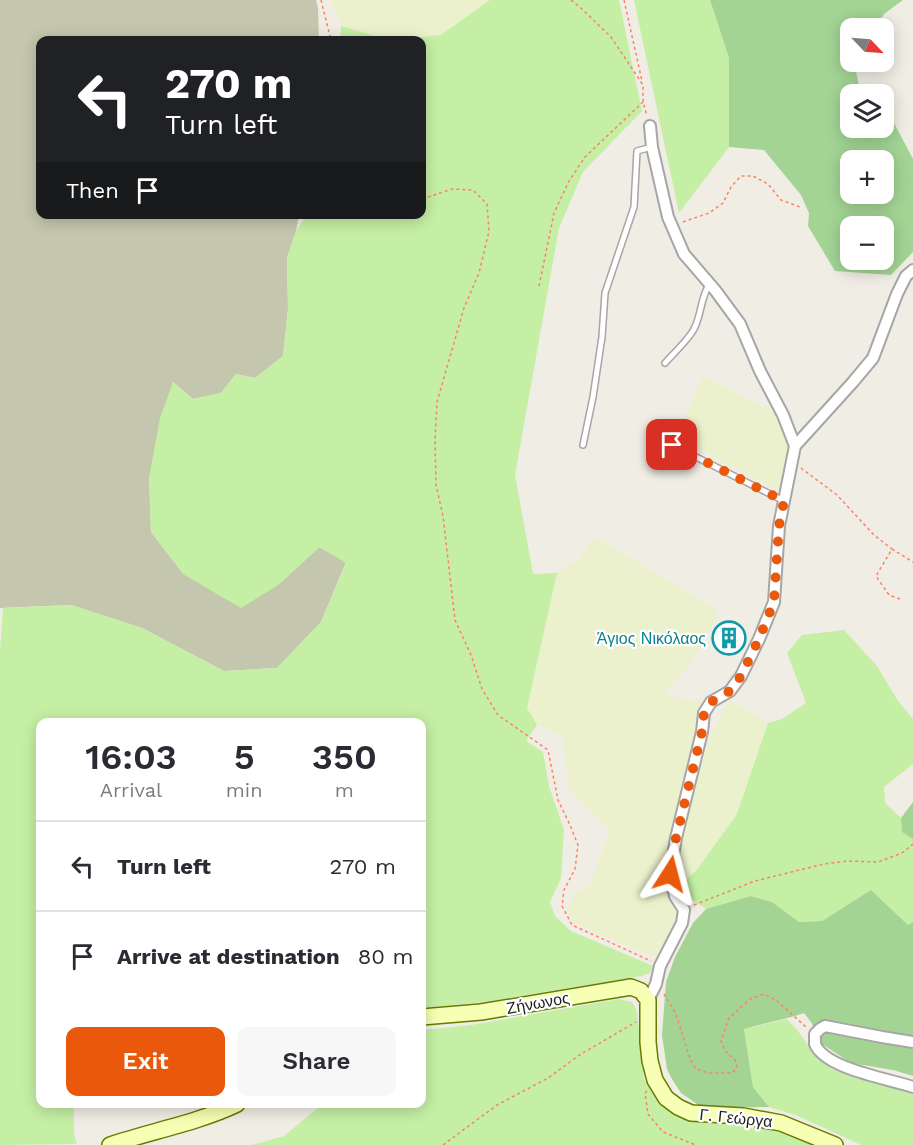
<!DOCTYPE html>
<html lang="en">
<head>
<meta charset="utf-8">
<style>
	:root { --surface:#fff; --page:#f7f7f7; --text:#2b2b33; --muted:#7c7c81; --line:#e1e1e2; --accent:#ea580c }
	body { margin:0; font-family:"Work Sans",sans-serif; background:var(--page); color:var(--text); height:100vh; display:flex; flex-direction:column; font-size:22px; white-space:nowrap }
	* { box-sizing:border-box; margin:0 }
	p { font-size:20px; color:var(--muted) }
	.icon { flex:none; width:33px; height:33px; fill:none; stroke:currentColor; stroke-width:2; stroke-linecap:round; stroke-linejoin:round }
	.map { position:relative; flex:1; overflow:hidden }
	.drawer { position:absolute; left:36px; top:718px; width:390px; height:390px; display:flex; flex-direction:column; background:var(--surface); border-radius:12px; box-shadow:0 3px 15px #0003 }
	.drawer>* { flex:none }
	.guide { position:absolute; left:36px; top:36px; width:390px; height:183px; border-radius:12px; box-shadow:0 3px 15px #0003; background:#202124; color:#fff; overflow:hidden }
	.needle { width:39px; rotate:115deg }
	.controls { position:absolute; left:840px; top:18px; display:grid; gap:12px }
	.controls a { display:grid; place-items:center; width:54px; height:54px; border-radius:12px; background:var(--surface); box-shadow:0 3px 15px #0003; font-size:30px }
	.pin { position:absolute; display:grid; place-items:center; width:51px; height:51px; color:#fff; margin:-26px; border-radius:12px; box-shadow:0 3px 9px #0006 }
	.me { position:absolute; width:66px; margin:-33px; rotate:9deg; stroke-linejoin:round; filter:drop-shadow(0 0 4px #0008) }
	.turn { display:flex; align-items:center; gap:21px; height:126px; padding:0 30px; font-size:27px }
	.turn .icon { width:78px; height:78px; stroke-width:2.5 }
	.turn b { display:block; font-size:42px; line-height:51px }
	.then { display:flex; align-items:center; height:57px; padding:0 30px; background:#0003; gap:12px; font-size:22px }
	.eta { display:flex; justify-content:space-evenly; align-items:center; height:102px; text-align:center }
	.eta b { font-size:36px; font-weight:600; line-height:42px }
	.action { display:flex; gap:12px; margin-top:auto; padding:12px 30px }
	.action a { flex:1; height:69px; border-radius:12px; background:var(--accent); color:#fff; font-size:24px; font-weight:600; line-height:69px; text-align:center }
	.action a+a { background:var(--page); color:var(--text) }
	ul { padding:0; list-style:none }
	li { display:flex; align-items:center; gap:18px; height:90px; padding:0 30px; border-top:2px solid var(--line) }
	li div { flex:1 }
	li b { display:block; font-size:22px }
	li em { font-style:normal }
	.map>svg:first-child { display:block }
</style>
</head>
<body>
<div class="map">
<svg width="913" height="1145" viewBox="0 0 913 1145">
	<rect width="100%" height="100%" fill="#f0ede4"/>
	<!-- construction -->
	<path fill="#c4c6ae" d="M0 0H316L318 8 319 40H40V214L299 215 296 231 287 258 288 309 283 356 255 378 236 374 221 393 193 399 173 382 149 478 151 532 183 573 278 585 319 547 346 562 321 622 277 668 224 671 142 628 71 605 0 608Z"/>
	<!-- farmland -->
	<path fill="#ecf1cd" d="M331 0H490L441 35 393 40H387L341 26Z
		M703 376 779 415 791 445 782 492 676 437Z
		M596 537 719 611 696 656 665 695 703 703 694 751 670 843 665 883 678 921 658 959 574 923 568 910 575 893 589 887 610 830 569 789 562 736 537 725 527 708 557 573 579 559Z
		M729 700 768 723 737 814 696 871 678 886 675 866 705 751 716 725Z"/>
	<!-- grass -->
	<path fill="#c5efa5" d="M490 0H619L642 111 583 172 559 228 515 475 533 574 557 573 527 708 537 725 526 741 543 752 549 786 564 830 561 878 550 902 555 916 571 931 653 966 650 973 642 976 484 1002 422 1008V723H40V1104H74V1134L77 1144 0 1145V651L3 608 71 605 142 628 224 671 277 668 321 622 346 563 320 547 278 585 241 608 183 574 151 532 149 478 160 418 173 382 193 399 221 393 236 374 255 378 283 356 288 309 287 258 296 231 307 215 422 214V40H393L441 35Z
		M634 0H710L729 58V147L679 213Z
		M341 26 388 40H340Z
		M844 630 877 666 898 701 913 719V764L884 787 885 803 901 818 902 832 913 839V922L908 925 871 890 822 921 799 922 772 902 751 896 706 909 689 898 678 886 696 871 737 814 768 723 782 719 806 703 787 653 802 635Z
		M619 999 632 1002 637 1011 644 1079 666 1107 785 1131 815 1145H252L284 1136 323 1104H422V1030L471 1025Z
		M787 1019 798 1031 815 1055 832 1069 858 1078 913 1094V1145H861L798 1116 769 1107 753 1087 744 1029Z"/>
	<!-- forest -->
	<path fill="#a3d494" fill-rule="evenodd" d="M710 0H903L884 14 876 28H850V62H858L855 67 861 94H850V128H884V114L893 121 913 159V252L891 275 835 271 808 226 809 213 801 195 764 150 729 147V58ZM850 160H884V194H850ZM850 226H884V260H850Z
		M913 802V839L902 832 901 818Z
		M871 890 908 925 913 922V1076L893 1070 851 1063 822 1044 811 1022 804 1013C784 1020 764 1023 744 1029L753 1087 769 1107 720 1108 700 1106 681 1093 672 1079 667 1069 662 1035 666 982 675 957 693 923 706 909 751 896 772 902 799 922 822 921Z"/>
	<!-- building -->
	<path fill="#d1c7bc" stroke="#c4b4a5" stroke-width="1.5" d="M728 629 737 633 730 647 722 643Z"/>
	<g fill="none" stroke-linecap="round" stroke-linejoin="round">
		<!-- lane casing -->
		<g stroke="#a6a6a6" stroke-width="8">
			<path id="lane" d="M665 363C673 354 689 339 694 329 702 314 700 298 710 283
				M583 445 593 397 602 337 605 293 634 207 637 151 652 147
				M672 445 784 501"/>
		</g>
		<!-- street casing -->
		<g stroke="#a6a6a6" stroke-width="14">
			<path id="street" d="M650 126 652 147 668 217 684 254 715 290 740 324 760 371 783 415 795 446
				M648 1000 656 984 660 966 682 923 684 910 675 896 670 874 676 838 702 732 704 713 711 702 730 691 741 676 759 639 774 602 779 526 795 446 853 382 873 358 897 294 906 276 913 270
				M913 1042 882 1037 825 1026 820 1029 815 1034C815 1035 815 1042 815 1044 825 1069 890 1079 913 1087"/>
		</g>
		<!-- secondary casing -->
		<g stroke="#667b00" stroke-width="18">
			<path id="secondary" d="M422 1017 481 1012 631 987 641 991 648 1000V1042L650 1061 655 1080 666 1098 678 1107 691 1113 743 1116 781 1123 835 1145
				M110 1145C152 1131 197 1123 237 1104"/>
		</g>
		<!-- path -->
		<path stroke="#ff8066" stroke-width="1.5" stroke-dasharray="3 3" stroke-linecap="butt" d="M321 0 331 40
			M571 0 582 9 611 37 643 85V102L647 116
			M624 0 642 81
			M422 199 452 189 473 190 487 204 489 231 479 273 464 308 437 402 435 441 436 485 443 516 455 620 471 655 482 689 498 715 548 750 558 800 570 825 578 845 575 869 564 890 562 906 572 925 651 961
			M683 222 709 213 723 203 731 187 741 176H753L768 184 781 200 800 207
			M539 286 554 213 569 181 585 157 643 102
			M801 468 837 495 874 535 892 549
			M900 599 889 595 876 576 892 549 913 562
			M694 905 755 881 824 864 848 861 878 862 902 853 913 844
			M664 994 676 1014 690 1059 696 1069 708 1073H732L736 1069 737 1065 735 1060 725 1051 721 1041 729 1018 750 999 764 994 776 1000 806 1027
			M647 1091 645 1093 648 1114 663 1132 696 1145
			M443 1145 497 1105 548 1078 581 1054 636 1022"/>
		<!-- lane -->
		<use href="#lane" stroke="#fff" stroke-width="5"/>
		<!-- street -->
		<use href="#street" stroke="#fff" stroke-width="10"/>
		<!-- secondary -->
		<use href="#secondary" stroke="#f6ffb3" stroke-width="15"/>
	</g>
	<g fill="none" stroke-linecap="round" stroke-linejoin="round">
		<!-- route -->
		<path stroke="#ea580c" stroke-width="10" stroke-dasharray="0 18" d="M670 874 676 838 702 732 704 713 711 702 730 691 741 676 759 639 774 602 779 526 784 501 672 445"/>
	</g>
	<!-- icons -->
	<defs>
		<g id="building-ring" transform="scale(1.725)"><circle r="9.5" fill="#fff" stroke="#0f9aa8" stroke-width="1.5"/><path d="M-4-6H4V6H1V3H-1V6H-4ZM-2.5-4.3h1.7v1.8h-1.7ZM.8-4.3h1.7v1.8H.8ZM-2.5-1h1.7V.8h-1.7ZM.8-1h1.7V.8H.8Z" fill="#0f9aa8"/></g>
	</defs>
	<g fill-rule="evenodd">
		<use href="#building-ring" x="729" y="638"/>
	</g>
	<g text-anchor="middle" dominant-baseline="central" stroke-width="4.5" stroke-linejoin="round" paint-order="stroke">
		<!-- culture labels -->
		<g font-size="16" fill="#0d838f" stroke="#fff" text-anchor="end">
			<text x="706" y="638">Άγιος Νικόλαος</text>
		</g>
		<!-- street labels -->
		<g font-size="16" fill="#1f1f1f" stroke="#fff">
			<text transform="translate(538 1003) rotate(-10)">Ζήνωνος</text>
			<text transform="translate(736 1118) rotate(6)">Γ. Γεώργα</text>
		</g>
	</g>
</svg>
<div class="controls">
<a><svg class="needle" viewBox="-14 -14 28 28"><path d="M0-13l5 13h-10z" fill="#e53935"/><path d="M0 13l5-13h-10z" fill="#7c7c81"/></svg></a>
<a><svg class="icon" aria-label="layers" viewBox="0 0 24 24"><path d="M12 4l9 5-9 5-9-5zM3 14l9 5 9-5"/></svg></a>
<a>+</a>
<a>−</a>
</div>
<div class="pin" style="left:672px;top:445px;background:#d93025"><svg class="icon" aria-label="arrive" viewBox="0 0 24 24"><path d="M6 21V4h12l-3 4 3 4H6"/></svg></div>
<svg class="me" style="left:670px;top:874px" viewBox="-20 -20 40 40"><path d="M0-17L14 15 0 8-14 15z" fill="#ea580c" stroke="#fff" stroke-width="4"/></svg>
<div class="guide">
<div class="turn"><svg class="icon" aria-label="left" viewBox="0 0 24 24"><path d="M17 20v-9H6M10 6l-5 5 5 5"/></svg><div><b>270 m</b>Turn left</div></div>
<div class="then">Then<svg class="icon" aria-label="arrive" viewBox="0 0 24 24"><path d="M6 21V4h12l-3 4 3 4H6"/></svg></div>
</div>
<section class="drawer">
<div class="eta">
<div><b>16:03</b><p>Arrival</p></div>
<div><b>5</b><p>min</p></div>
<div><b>350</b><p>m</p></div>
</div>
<ul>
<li><svg class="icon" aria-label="left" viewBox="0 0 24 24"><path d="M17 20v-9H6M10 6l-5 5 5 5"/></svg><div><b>Turn left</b></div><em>270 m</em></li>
<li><svg class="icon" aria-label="arrive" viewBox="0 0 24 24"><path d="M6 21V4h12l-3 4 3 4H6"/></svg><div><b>Arrive at destination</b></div><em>80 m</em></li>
</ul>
<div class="action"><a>Exit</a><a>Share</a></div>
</section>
</div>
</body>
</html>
